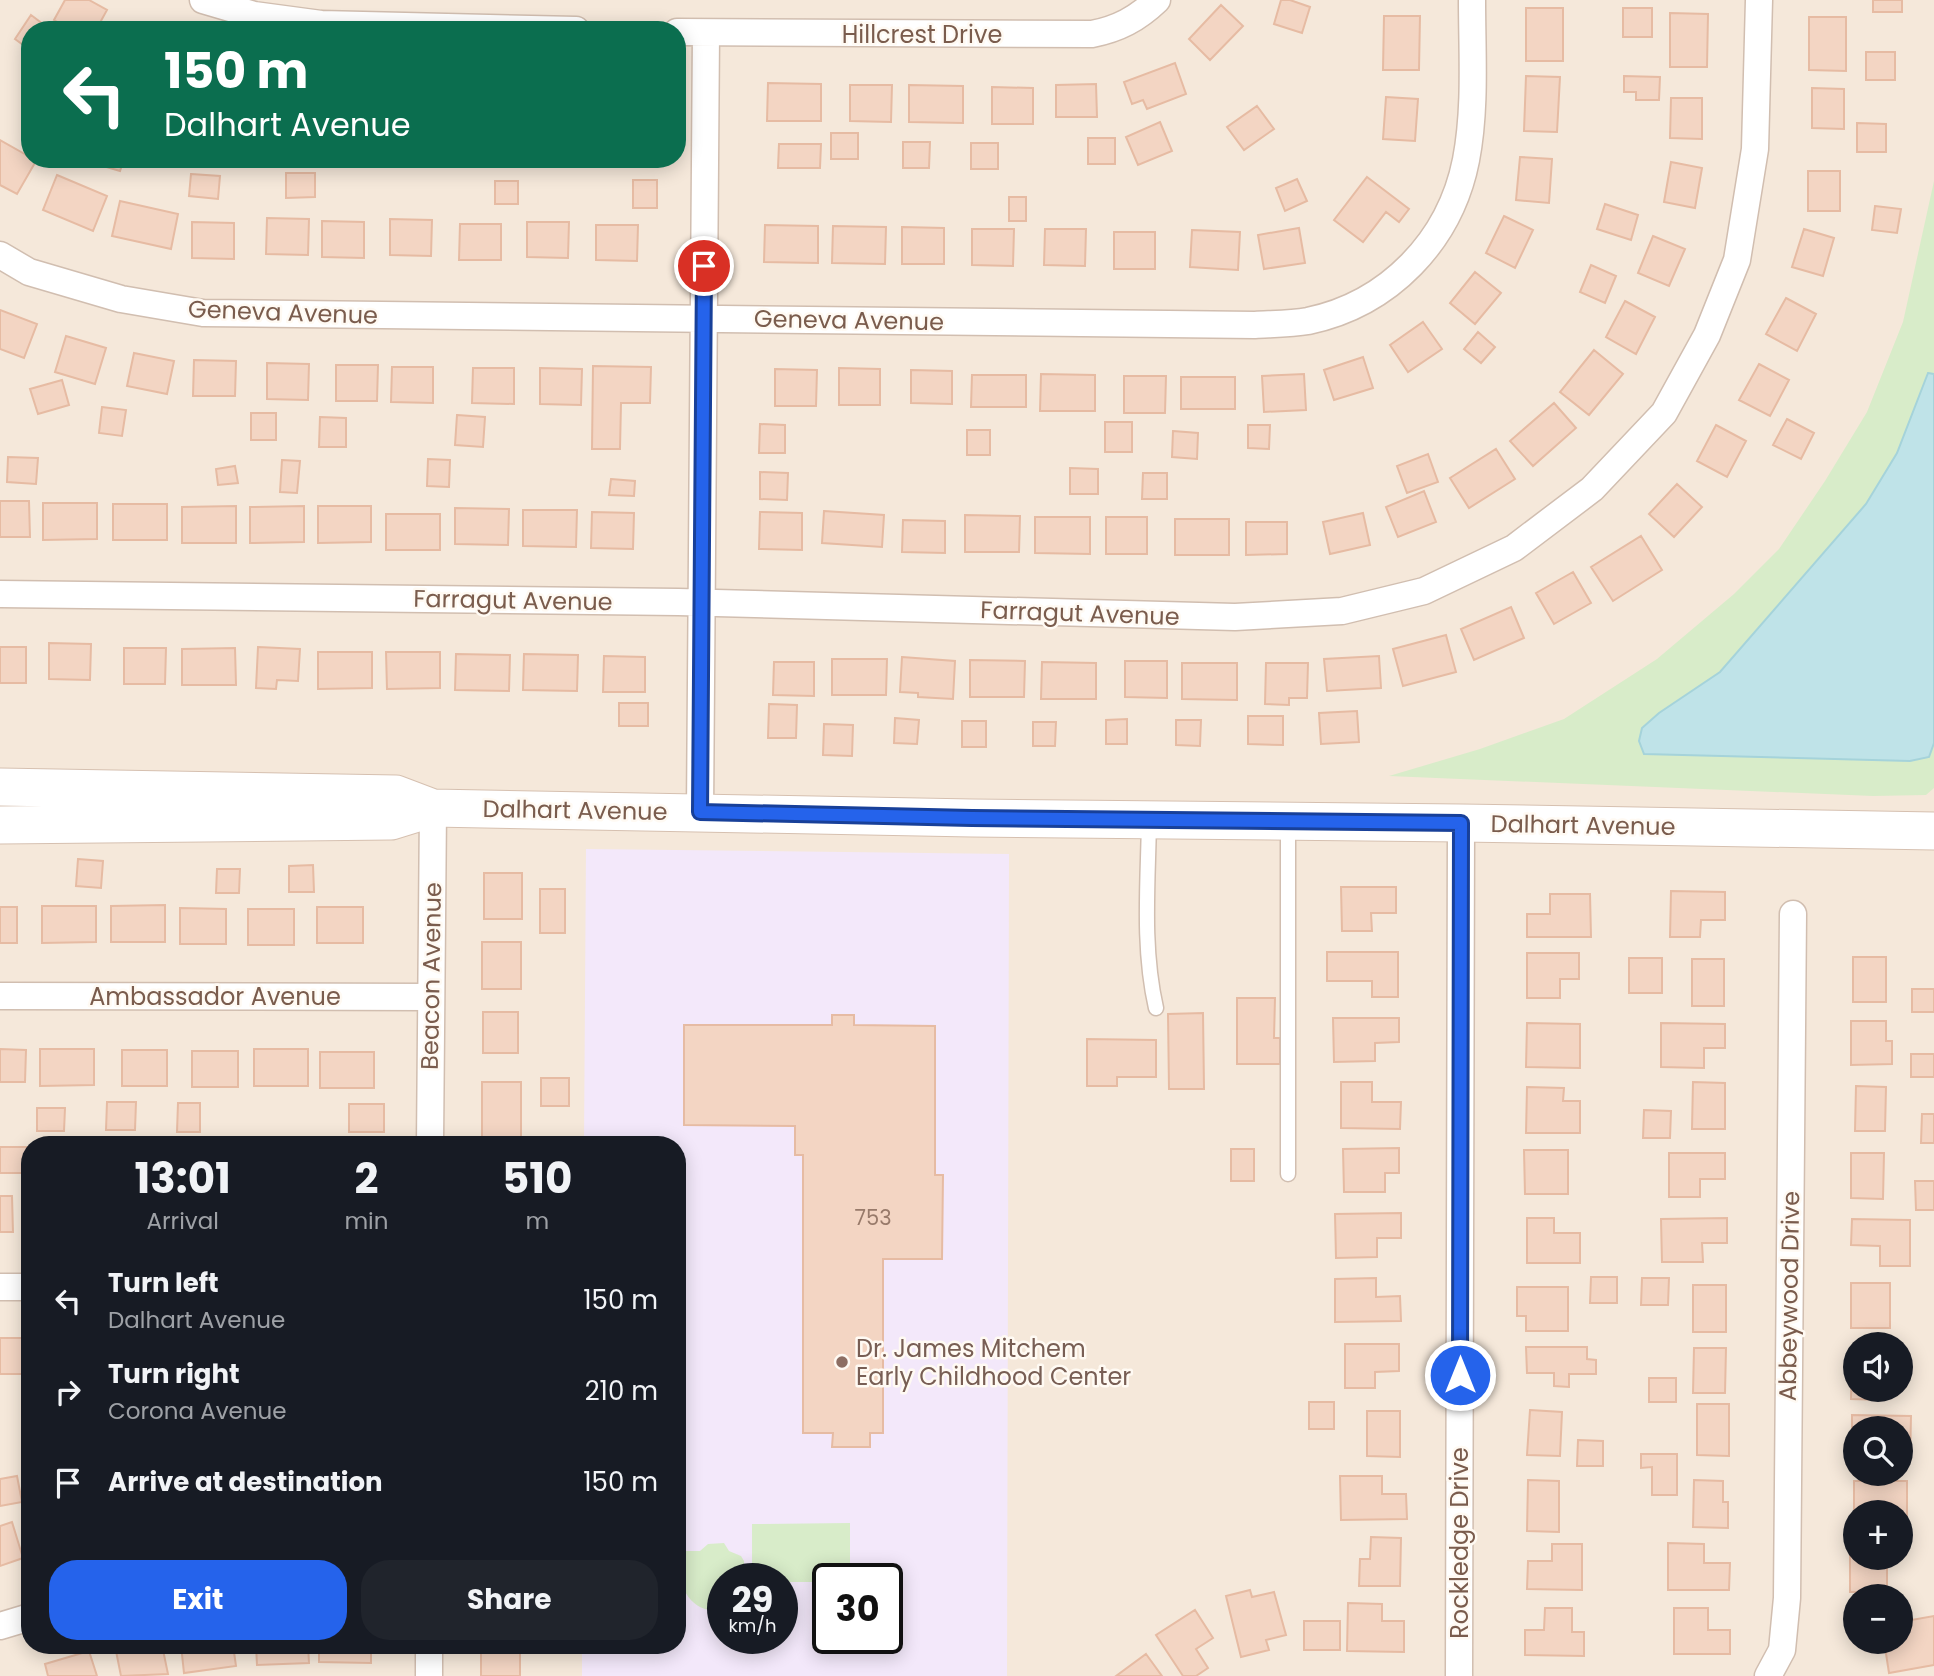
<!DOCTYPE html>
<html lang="en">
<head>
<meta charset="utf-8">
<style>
	:root { --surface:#171b24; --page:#20242c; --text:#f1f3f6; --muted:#9ea1a6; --accent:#2563eb }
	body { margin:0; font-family:Poppins,sans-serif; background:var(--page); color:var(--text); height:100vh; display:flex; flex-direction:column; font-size:26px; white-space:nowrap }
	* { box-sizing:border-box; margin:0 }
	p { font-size:23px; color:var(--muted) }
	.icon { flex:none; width:38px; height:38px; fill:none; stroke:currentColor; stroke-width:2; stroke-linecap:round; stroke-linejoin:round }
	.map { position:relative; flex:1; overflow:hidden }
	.drawer { position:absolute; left:21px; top:1136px; width:665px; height:518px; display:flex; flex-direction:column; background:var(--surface); border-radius:28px; box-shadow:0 4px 18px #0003 }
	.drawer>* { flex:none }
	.hud { position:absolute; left:21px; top:21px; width:665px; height:147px; border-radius:28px; box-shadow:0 4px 18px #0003; background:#0b6e4f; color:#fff; overflow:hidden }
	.fabs { position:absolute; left:1843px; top:1332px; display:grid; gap:14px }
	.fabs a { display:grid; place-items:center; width:70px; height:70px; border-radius:50%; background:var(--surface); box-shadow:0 4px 18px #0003; font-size:35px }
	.speed { position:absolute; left:707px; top:1563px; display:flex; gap:14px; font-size:35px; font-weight:700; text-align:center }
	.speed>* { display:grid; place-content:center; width:91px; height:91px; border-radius:50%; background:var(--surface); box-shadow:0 4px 18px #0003; line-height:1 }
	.speed small { font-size:18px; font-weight:400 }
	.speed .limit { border:4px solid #111; border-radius:10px; background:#fff; color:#111 }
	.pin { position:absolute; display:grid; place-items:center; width:60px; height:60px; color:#fff; margin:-30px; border:4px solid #fff; border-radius:50%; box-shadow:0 2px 7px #0007 }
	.me { position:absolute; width:77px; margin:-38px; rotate:0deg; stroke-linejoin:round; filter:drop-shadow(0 0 5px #0008) }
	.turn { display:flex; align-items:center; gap:24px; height:147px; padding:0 28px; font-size:32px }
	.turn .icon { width:91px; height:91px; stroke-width:2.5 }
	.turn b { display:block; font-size:49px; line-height:60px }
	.eta { display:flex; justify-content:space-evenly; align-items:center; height:119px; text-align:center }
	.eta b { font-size:42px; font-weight:700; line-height:49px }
	.action { display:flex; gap:14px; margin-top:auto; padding:14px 28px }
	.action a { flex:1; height:80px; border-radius:28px; background:var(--accent); color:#fff; font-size:28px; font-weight:700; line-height:80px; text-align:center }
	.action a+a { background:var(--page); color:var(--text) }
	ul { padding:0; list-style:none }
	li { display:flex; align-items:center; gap:21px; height:91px; padding:0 28px }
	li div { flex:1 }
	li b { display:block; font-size:26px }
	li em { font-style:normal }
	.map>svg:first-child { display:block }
</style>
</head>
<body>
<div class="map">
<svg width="1934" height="1676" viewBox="0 0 1934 1676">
	<rect width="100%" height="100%" fill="#fdf6ec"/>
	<!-- residential -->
	<path fill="#f5e8da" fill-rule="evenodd" d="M0 0H1934V1676H0ZM30 30H677V159H30ZM30 1144H677V1645H30ZM1855 1344H1900V1390H1855ZM1855 1428H1900V1474H1855ZM1855 1512H1900V1558H1855ZM723 1578H782V1638H723ZM828 1578H887V1638H828ZM1855 1596H1900V1642H1855Z"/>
	<!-- education -->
	<path fill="#f3e8fa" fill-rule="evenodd" d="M586 849 1009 854 1007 1676H582V1645H677V1144H584ZM723 1578H782V1638H723ZM828 1578H887V1638H828Z"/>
	<!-- green -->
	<path fill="#d8ecc9" d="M1934 181V788L1926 795 1873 796 1389 776 1480 749 1564 719 1657 659 1734 594 1779 549 1825 481 1867 412 1903 322Z
		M850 1523V1578H828V1582H782V1578H752V1524Z
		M724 1543 729 1551 741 1556 744 1561 745 1578H723V1609C692 1617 677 1585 677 1559L686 1551H700L708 1544Z"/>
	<!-- water -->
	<path fill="#bfe3e8" stroke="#a5d3da" stroke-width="2" d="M1928 373 1934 374V743L1929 757 1910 761 1644 754 1639 741 1642 728 1659 713 1720 672 1866 504 1897 453Z"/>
	<!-- building -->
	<path fill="#f3d5c3" stroke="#e6bba3" stroke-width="2" d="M65 0H89L107 10 96 30H71L54 20Z
		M1281 0H1290L1310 7 1302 33 1274 24Z
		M1873 0H1902V12H1873Z
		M1221 5 1243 26 1210 60 1189 39Z
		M1526 8H1563V61H1526Z
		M1623 8H1652V37H1623Z
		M1670 13 1708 14 1707 67H1670Z
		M31 15 51 30H30V50L15 39Z
		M1384 16H1420L1419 70H1383Z
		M1809 17H1846V71L1809 70Z
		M1866 52H1895V80H1866Z
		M1175 63 1186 94 1147 109 1143 100 1132 104 1124 82Z
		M1526 76 1560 77 1557 132 1524 131Z
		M1624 76 1660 77 1659 100H1636V92H1624Z
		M768 83 821 84V121H767Z
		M1096 84 1097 117H1056V85Z
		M850 85H892L891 122 850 121Z
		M909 85 963 86V123L909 122Z
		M992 87 1033 88V124H992Z
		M1812 88 1844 89V129L1812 128Z
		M1386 97 1418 99 1415 141 1383 139Z
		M1671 98H1702V139L1670 138Z
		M1257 106 1274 129 1244 150 1227 127Z
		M1160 122 1172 151 1138 165 1126 137Z
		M1857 123 1886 124V152H1857Z
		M831 133H858V159H831Z
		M1088 138H1115V164H1088Z
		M0 140 30 157V159L36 161 17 194 0 185Z
		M903 142H930L929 168H903Z
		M971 143H998V169H971Z
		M779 144H821L820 168H778Z
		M1520 157 1552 159 1549 203 1516 200Z
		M94 159H124L120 171 93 163Z
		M1671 162 1702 168 1695 208 1664 202Z
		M1808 171H1840V211H1808Z
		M286 173H315V197L286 198Z
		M191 174 220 176 218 199 189 196Z
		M57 175 107 196 93 231 43 210Z
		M1367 177 1409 209 1399 222 1386 212 1363 242 1334 220Z
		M1297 179 1307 201 1285 211 1276 188Z
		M633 180H657V208H633Z
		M495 181H518V204H495Z
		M1009 197H1026V221H1009Z
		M120 201 178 214 171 249 112 236Z
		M1605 204 1638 215 1631 240 1597 229Z
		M1875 206 1901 209 1897 233 1872 230Z
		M1504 216 1533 230 1515 268 1486 253Z
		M267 218 309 219 308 255 266 254Z
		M390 219 432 220 431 256 390 255Z
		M322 221 364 222V258L322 257Z
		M192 222 234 223V259L192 258Z
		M527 222H569L568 258 527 257Z
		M460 224H501V260H459Z
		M596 225H638L637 261 596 260Z
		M765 225 818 226V263L764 262Z
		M833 226 886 227 885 264 832 263Z
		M902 227 944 228V264H902Z
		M1299 228 1305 263 1264 269 1258 235Z
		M972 229H1014L1013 266 972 265Z
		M1045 229H1086L1085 266 1044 265Z
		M1804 229 1834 238 1823 276 1792 267Z
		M1192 230 1240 232 1238 270 1190 267Z
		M1114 232H1155V269H1114Z
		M1653 236 1685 249 1669 286 1638 273Z
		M1591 265 1616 276 1605 303 1580 292Z
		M1475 272 1501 293 1475 324 1450 303Z
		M1786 298 1816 314 1797 351 1766 334Z
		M1625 301 1655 317 1636 354 1606 337Z
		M0 310 37 324 24 358 0 349Z
		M1423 322 1442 349 1408 372 1390 345Z
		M1478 332 1495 347 1481 363 1464 349Z
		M66 336 106 348 95 384 55 372Z
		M1594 350 1623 374 1589 415 1560 392Z
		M134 353 174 361 167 394 127 386Z
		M1363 357 1373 388 1334 400 1324 370Z
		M194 360 236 361 235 396H193Z
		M267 363 309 364 308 400 267 399Z
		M1759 364 1789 380 1770 416 1739 400Z
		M336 365H378L377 401H336Z
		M593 366 651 367 650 403H621L620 449H592Z
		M392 367H433V403L391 402Z
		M473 368H514V404L472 403Z
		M540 368 582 369 581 405 540 404Z
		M839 368 880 369V405H839Z
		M775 369 817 370 816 406H775Z
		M911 370 952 371V404L911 403Z
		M1041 374 1095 375V411H1040Z
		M1304 374 1306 410 1264 412 1262 376Z
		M972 375H1026V407H971Z
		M1124 376H1166L1165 413H1124Z
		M1181 377H1235V409H1181Z
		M62 380 69 405 38 414 30 389Z
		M1554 403 1576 428 1533 466 1510 441Z
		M102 407 126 410 122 436 99 433Z
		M251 413H276V440H251Z
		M457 415 485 417 483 447 455 445Z
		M320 417 346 418V447H319Z
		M1787 419 1814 433 1801 459 1773 445Z
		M1105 422H1132V452H1105Z
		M760 424 785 425V453H759Z
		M1248 425H1270L1269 449 1248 448Z
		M1716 425 1746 441 1727 477 1697 461Z
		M967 430H990V455H967Z
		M1173 431 1198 433 1197 459 1172 457Z
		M1496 449 1515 479 1469 508 1450 478Z
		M1428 454 1438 482 1407 493 1397 466Z
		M8 457 38 458 36 484 7 482Z
		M428 459 450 460 449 487 427 486Z
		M282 460 300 461 297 493 280 492Z
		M235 466 238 483 218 485 216 469Z
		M1070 468 1098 469V494H1070Z
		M760 472 788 473 787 500 760 499Z
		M1143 473H1167V499H1142Z
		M611 479 635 481 634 496 609 495Z
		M1677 484 1702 507 1674 537 1649 514Z
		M1424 491 1436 522 1398 537 1386 507Z
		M0 501H29L30 537H0Z
		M43 503H97V539L43 540Z
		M113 504H167V540H113Z
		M236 506V543H182V507Z
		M304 506V542L250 543V507Z
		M318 506H371V542L318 543Z
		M455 508 509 509 508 545 455 544Z
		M523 510H577L576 547 523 546Z
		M824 511 884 515 882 547 822 543Z
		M592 512 634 513 633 549 591 548Z
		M760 512 802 513V550L759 549Z
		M1363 513 1370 545 1330 554 1323 522Z
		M386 514H440V550H386Z
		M965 515 1020 516 1019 552H965Z
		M1035 517H1090V554L1035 553Z
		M1106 517H1147V554H1106Z
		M1175 519H1229V555H1175Z
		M903 520 945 521V553L902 552Z
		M1246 522H1287V554L1246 555Z
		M1641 536 1662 570 1613 601 1591 567Z
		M1573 572 1591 603 1554 624 1536 593Z
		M1511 607 1524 638 1474 660 1461 629Z
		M1446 635 1456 672 1403 686 1393 649Z
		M49 643 91 644 90 680 49 679Z
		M0 647H26V683H0Z
		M258 647 300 649 298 681 277 680 276 689 256 688Z
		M124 648H166L165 684H124Z
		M235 648 236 685H182V649Z
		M318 652H372V688L318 689Z
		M386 652H440V688L387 689Z
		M456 654 510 655 509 691 455 690Z
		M524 654 578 655 577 691 523 690Z
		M604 656 645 657V692H603Z
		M1379 656 1381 688 1327 691 1324 659Z
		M902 657 955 661 953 699 918 697V693L900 692Z
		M832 659H887L886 695H832Z
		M970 660 1025 661 1024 697H970Z
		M1125 661H1167V698L1125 697Z
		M774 662H814V696L773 695Z
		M1042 662 1096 663V699H1041Z
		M1182 663H1237V700L1182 699Z
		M1266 663H1308L1307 698H1289V705L1265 704Z
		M619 703H648V726H619Z
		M769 704 797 705 796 738H768Z
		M1357 711 1359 742 1321 744 1319 713Z
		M1248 716H1283V745L1248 744Z
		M895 718 919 720 917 744 894 743Z
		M1127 719V744H1106V720Z
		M1176 720H1201L1200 746 1176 745Z
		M962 721H986V747H962Z
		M1033 722H1056L1055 746H1033Z
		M824 724 853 725 852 756 823 755Z
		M78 859 103 861 101 888 76 886Z
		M313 865 314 892H289V866Z
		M217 869H240L239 893H216Z
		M484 873H522V919H484Z
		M1341 887H1396V913H1371L1372 931H1342Z
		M540 889H565V933H540Z
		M1671 891 1725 892V920H1701L1700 937H1670Z
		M1550 894H1590L1591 937H1527V914H1550Z
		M165 905V942H111V906Z
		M42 906H96V942L42 943Z
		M0 907H17V943H0Z
		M317 907H363V943H317Z
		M180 908 226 909V944H180Z
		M248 909H294V945H248Z
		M482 942H521V989H482Z
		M1327 952H1398V997H1372V981H1327Z
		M1527 953H1579V979H1560V998H1527Z
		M1853 957H1886V1002H1853Z
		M1629 958H1662V993H1629Z
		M1692 959H1724V1006H1692Z
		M1912 989H1934V1012H1912Z
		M1237 998H1275L1274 1038H1280V1064H1237Z
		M483 1012H518V1053H483Z
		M1203 1013 1204 1089H1169L1168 1014Z
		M832 1015H854V1025L935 1026V1175H943L942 1259H883V1433H870V1447H832L833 1433H803V1155H795V1126L684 1125V1025H832Z
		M1333 1018H1399V1042L1375 1043V1061L1334 1062Z
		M1851 1021H1886V1041H1892V1064L1851 1065Z
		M1527 1023 1580 1024V1068L1526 1067Z
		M1661 1023 1725 1024V1048H1704V1068L1661 1067Z
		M1087 1039 1156 1040V1077H1117V1086H1087Z
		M0 1049 26 1050 25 1082H0Z
		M40 1049H94V1085L40 1086Z
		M254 1049H308V1086H254Z
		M122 1050H167V1086H122Z
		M192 1051H238V1087H192Z
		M320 1052H374V1088H320Z
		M1911 1054H1934V1077H1911Z
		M541 1078H569V1106H541Z
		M482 1082H521V1139H482Z
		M1341 1082H1372V1102H1401L1400 1129 1341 1128Z
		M1693 1082 1725 1083V1129H1692Z
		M1856 1086 1886 1087 1885 1131H1855Z
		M1527 1087 1564 1088 1563 1101H1580V1133H1526Z
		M107 1102H136L135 1130H106Z
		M178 1103H200V1132H177Z
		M349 1104H384V1132H349Z
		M37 1108H65L64 1131H37Z
		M1644 1110 1671 1111 1670 1138H1643Z
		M1922 1114H1934V1143H1921Z
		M0 1147H27L26 1173H0Z
		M1399 1148V1173H1385V1192H1344L1343 1149Z
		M1231 1149H1254V1181H1231Z
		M1524 1150H1568V1194H1525Z
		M1669 1153H1725V1179H1700V1197H1669Z
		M1851 1153H1884L1883 1199 1851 1198Z
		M1915 1181H1934V1210H1916Z
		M0 1196H12L13 1232H0Z
		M1401 1213V1238H1377V1257L1336 1258 1335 1214Z
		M1527 1218H1554V1233H1580V1263H1527Z
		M1727 1218V1243H1702L1703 1262H1662L1661 1219Z
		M1852 1219 1910 1220V1266H1880V1246L1851 1245Z
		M1591 1277H1617V1303H1590Z
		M1376 1278V1297L1400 1296 1401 1321 1335 1322V1279Z
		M1642 1278H1669L1668 1305H1641Z
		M1851 1283H1890V1328H1851Z
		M1693 1285H1726V1332H1693Z
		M1517 1287H1568V1331H1526V1316H1517Z
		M0 1338H24V1374H0Z
		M1345 1344H1399V1371L1375 1372V1388H1345Z
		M1526 1347H1587V1359L1596 1360V1374H1569V1387L1554 1386V1373H1527Z
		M1694 1348H1726L1725 1393H1693Z
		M1852 1353H1855V1390H1884V1400L1851 1399Z
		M1649 1378H1676V1402H1649Z
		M1309 1402H1334V1429H1309Z
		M1697 1404H1729V1456L1697 1455Z
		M1530 1410 1562 1412 1560 1456 1527 1455Z
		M1367 1411H1400V1457L1367 1456Z
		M1852 1415 1911 1416 1910 1462H1900V1428H1855V1440H1852Z
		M1578 1440 1603 1441V1466H1577Z
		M1641 1454H1677V1495H1652V1467L1641 1468Z
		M17 1476 22 1502 0 1506V1479Z
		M1340 1476H1382V1494H1406L1407 1519 1341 1520Z
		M1528 1480 1559 1481V1532L1527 1531Z
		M1694 1480 1723 1481V1502H1728V1528L1693 1527Z
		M1854 1481H1907V1527H1900V1512H1855L1854 1527Z
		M12 1522 23 1558 0 1566V1526Z
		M1371 1537 1401 1538 1400 1586H1359L1360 1559H1370Z
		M1668 1543 1704 1544V1563H1730L1729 1590H1668Z
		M1552 1544H1582V1590L1527 1589 1528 1561H1552Z
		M1850 1546H1855V1558H1887V1592H1850Z
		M1250 1590 1252 1597 1274 1592 1286 1635 1266 1640 1269 1650 1241 1657 1226 1596Z
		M1348 1603 1382 1604V1621H1404V1652L1347 1651Z
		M1545 1608H1572V1632H1584V1656L1525 1655V1630H1544Z
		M1674 1608H1708V1630H1730V1654H1674Z
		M1195 1610 1213 1638 1196 1649 1208 1668 1196 1676H1183L1156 1635Z
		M1934 1616V1665L1889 1673 1885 1647 1895 1645 1894 1642H1900V1622Z
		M1304 1621H1340V1650H1304Z
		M120 1645H162L168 1674 121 1676 115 1646Z
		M181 1645H233L236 1666 184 1673Z
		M256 1645H308L309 1663 257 1665Z
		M319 1645H371V1663L319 1662Z
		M481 1645H520V1676H481Z
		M89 1651 97 1676H48L45 1664Z
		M1146 1654 1162 1676H1116Z"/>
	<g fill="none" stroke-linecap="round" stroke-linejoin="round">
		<!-- lane casing -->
		<g stroke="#d1beb0" stroke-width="17">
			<path id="lane" d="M1149 821C1148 883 1142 947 1156 1008
				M1288 1174V823"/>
		</g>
		<!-- street casing -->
		<g stroke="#d1beb0" stroke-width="29">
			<path id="street" d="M203 0 254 15 321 24 576 30
				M677 32 1092 34C1118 29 1137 19 1157 0
				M0 255 29 272 121 299 203 313 1255 325C1272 324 1291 324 1308 321 1389 304 1450 241 1466 160 1476 108 1472 53 1472 0
				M0 594 678 602 1235 617 1342 611 1424 591 1514 548 1592 489 1664 413 1707 335 1737 260 1755 149 1759 0
				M700 812 706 33
				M0 996 430 997
				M430 1144 433 808
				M0 1287H30
				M0 1626 30 1617
				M429 1676V1645
				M1459 1676 1461 823
				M1768 1676 1782 1650 1787 1598 1793 914"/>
		</g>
		<!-- secondary casing -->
		<g stroke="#d6c0b0" stroke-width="39">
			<path id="secondary" d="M0 787 396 794 433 808 972 818 1461 823 1934 831
				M0 825 391 821 433 808"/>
		</g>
		<!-- lane -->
		<use href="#lane" stroke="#fff" stroke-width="14"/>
		<!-- street -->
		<use href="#street" stroke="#fff" stroke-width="26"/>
		<!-- secondary -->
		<use href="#secondary" stroke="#fff" stroke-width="37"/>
	</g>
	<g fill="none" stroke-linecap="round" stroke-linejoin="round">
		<!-- route casing -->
		<g stroke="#184099" stroke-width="18">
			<path id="route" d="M704 266 700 812 972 818 1461 823 1460 1375"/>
		</g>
		<!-- route -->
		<use href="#route" stroke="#2563eb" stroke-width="12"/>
	</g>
	<!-- markers -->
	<circle fill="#8d6e63" stroke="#fffaf3" stroke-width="2.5" cx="842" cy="1362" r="7"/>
	<g text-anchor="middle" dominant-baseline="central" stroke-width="5" stroke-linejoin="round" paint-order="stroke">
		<!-- number labels -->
		<g font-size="21" fill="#987a6a">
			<text x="873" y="1217">753</text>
		</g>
		<!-- street labels -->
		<g font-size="24" fill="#7a5c4d" stroke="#fffaf3">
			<text x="922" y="34">Hillcrest Drive</text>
			<text transform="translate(283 312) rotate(2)">Geneva Avenue</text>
			<text transform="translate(849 320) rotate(1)">Geneva Avenue</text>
			<text transform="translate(513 600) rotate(1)">Farragut Avenue</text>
			<text transform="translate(1080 613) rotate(2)">Farragut Avenue</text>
			<text transform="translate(575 810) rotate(1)">Dalhart Avenue</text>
			<text transform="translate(1583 825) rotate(1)">Dalhart Avenue</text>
			<text transform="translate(431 976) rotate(-89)">Beacon Avenue</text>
			<text x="215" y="996">Ambassador Avenue</text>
			<text transform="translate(1789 1296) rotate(-89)">Abbeywood Drive</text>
			<text transform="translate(1459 1543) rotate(-90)">Rockledge Drive</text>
		</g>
		<!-- education labels -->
		<g font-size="24" fill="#785e54" stroke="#fffaf3" text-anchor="start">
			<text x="856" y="1348">Dr. James Mitchem<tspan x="856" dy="28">Early Childhood Center</tspan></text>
		</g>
	</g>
</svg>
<div class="fabs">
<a><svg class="icon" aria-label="sound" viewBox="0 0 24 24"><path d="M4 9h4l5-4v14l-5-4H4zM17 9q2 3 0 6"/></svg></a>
<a><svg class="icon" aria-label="search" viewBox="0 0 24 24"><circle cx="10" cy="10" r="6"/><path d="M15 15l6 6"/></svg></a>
<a>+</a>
<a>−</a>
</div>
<div class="speed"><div>29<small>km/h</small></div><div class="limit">30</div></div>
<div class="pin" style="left:704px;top:266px;background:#d93025"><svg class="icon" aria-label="arrive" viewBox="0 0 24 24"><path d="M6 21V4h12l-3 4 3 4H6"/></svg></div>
<svg class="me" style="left:1460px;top:1375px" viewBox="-20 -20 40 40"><circle r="17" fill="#2563eb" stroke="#fff" stroke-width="3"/><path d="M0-11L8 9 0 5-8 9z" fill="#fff"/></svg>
<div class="hud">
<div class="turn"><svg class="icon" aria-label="left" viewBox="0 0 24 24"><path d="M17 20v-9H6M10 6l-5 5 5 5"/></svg><div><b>150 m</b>Dalhart Avenue</div></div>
</div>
<section class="drawer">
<div class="eta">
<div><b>13:01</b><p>Arrival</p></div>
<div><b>2</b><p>min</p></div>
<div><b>510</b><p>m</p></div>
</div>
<ul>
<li><svg class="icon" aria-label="left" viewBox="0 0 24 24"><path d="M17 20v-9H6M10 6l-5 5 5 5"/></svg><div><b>Turn left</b><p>Dalhart Avenue</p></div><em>150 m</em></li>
<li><svg class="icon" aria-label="right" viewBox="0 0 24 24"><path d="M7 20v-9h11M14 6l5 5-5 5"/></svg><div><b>Turn right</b><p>Corona Avenue</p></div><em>210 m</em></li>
<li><svg class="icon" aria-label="arrive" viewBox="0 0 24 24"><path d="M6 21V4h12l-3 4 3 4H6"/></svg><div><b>Arrive at destination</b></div><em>150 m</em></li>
</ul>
<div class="action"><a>Exit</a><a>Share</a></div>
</section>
</div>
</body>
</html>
